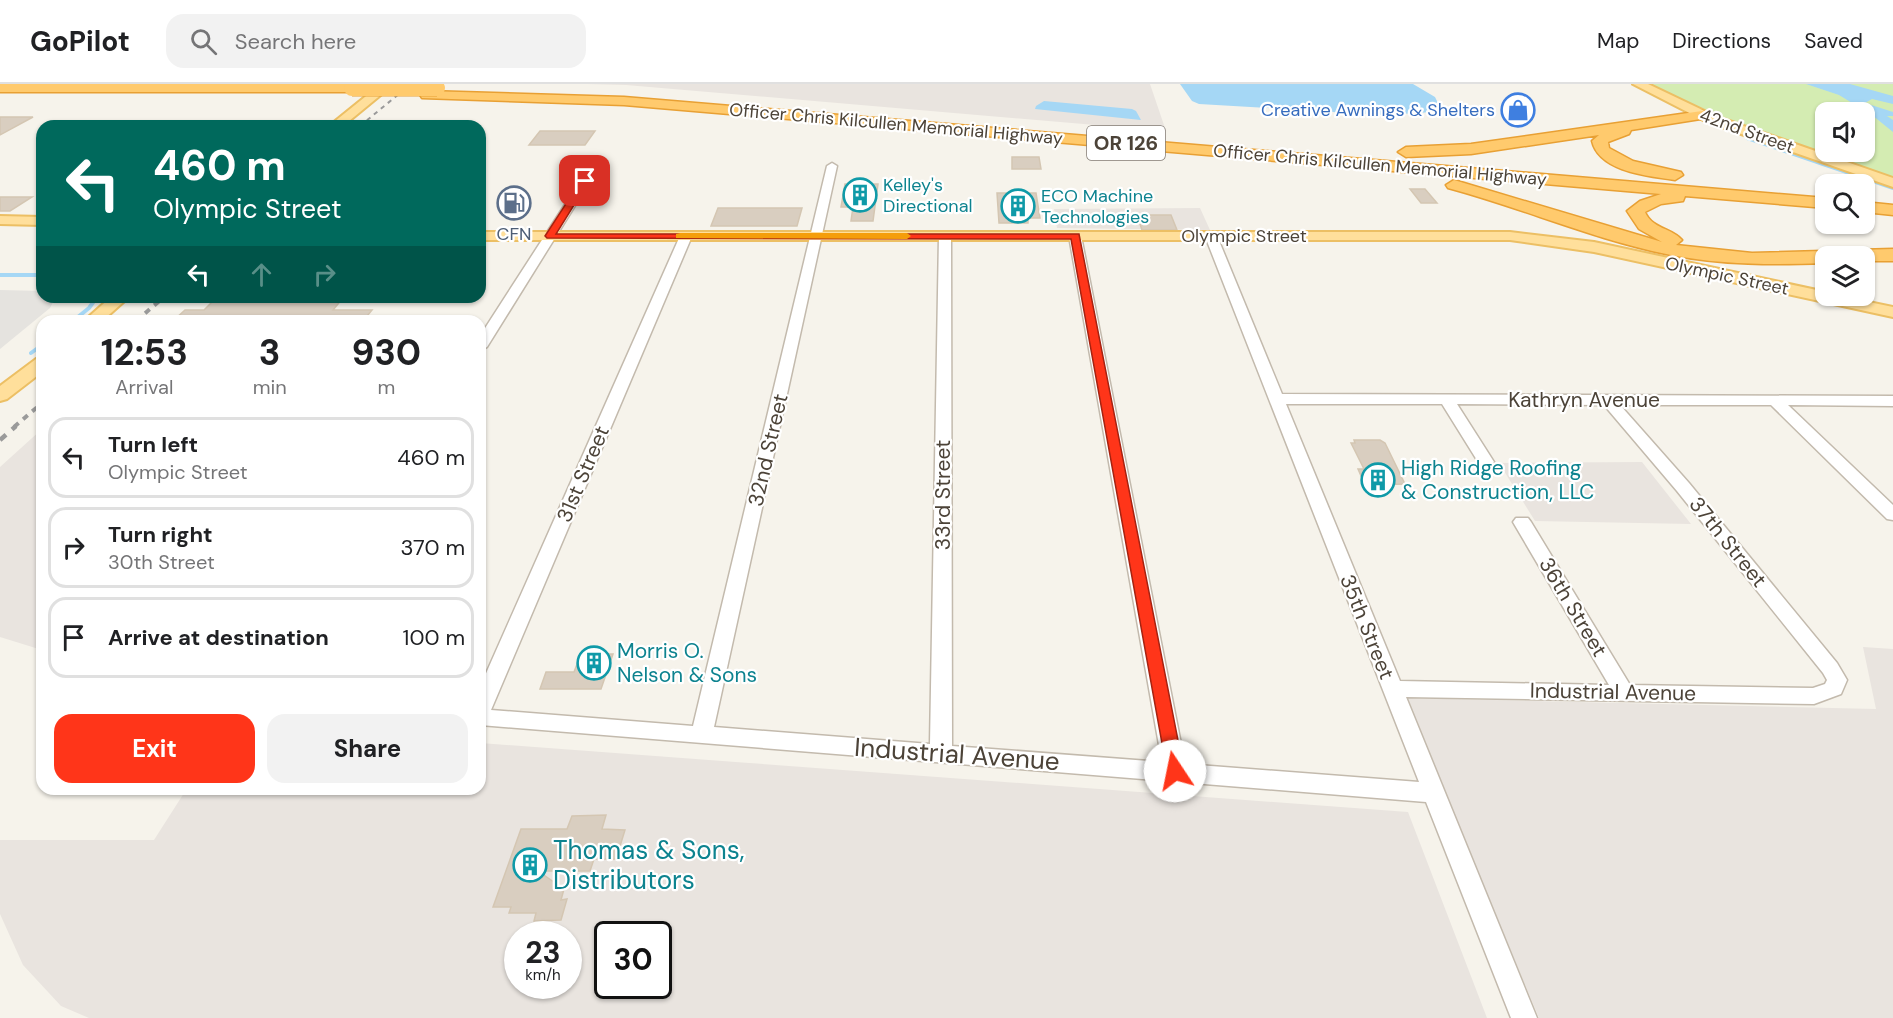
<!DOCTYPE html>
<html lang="en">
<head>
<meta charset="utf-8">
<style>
	:root { --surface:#fff; --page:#f2f2f2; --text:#202124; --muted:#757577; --line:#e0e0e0; --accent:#ff3519 }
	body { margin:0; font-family:"DM Sans",sans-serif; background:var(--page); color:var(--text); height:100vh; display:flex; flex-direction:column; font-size:22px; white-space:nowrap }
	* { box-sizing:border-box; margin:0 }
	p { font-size:20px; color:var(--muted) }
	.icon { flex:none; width:33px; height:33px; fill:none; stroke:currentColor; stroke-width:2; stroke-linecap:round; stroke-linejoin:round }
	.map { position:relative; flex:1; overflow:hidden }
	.side { position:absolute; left:36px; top:231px; width:450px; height:480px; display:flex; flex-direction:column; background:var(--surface); border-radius:18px; box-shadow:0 2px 4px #0004 }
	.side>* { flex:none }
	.top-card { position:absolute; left:36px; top:36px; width:450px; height:183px; border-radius:18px; box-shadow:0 2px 4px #0004; background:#00695c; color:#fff; overflow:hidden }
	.tools { position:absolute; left:1815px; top:18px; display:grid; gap:12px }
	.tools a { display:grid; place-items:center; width:60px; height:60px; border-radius:12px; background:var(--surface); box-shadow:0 2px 4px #0004; font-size:30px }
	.speed { position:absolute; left:504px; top:837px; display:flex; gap:12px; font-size:30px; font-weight:700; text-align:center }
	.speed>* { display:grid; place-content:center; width:78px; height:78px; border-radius:50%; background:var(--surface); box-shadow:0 2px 4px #0004; line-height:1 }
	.speed small { font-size:15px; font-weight:400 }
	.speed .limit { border:3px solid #111; border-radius:9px; background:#fff; color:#111 }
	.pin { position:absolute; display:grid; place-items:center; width:51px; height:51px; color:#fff; margin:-26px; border-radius:12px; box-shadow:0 3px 9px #0006 }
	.me { position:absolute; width:66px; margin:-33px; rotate:349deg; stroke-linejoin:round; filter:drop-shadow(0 0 4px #0008) }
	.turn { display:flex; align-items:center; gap:21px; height:126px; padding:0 18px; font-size:27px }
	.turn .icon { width:78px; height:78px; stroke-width:2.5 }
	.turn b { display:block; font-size:42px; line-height:51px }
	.lanes { display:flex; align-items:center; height:57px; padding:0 18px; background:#0003; justify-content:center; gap:30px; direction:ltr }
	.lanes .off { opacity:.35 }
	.eta { display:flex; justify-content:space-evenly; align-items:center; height:102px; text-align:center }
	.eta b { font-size:36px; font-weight:700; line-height:42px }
	.button { display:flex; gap:12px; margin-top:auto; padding:12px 18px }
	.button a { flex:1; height:69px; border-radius:18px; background:var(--accent); color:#fff; font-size:24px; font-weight:700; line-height:69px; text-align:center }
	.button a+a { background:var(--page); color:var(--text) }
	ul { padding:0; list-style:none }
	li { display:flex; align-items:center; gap:18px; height:81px; margin:0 12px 9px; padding:0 6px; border:3px solid var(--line); border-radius:18px }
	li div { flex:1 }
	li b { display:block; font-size:22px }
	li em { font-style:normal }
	header { display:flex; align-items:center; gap:36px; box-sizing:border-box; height:84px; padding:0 30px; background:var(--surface); border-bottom:2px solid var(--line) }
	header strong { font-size:28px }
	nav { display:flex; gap:33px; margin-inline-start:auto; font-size:21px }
	.search { width:420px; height:54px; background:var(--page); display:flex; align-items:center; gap:15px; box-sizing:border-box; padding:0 21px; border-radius:18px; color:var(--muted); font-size:22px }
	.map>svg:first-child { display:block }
</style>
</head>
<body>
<header>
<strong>GoPilot</strong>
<div class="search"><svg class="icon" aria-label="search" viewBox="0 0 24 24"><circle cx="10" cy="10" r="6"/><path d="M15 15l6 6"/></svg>Search here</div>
<nav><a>Map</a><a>Directions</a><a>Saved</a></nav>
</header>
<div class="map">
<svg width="1893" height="934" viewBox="0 0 1893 934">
	<rect width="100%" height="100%" fill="#f6f3eb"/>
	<!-- industrial -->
	<path fill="#e9e4df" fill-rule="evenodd" d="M587 0H1150L1166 47 626 1Z
		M1200 124 1210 146 1057 144 1054 125Z
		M42 345V566L0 553V383Z
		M1642 378 1691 440 1535 437 1499 379Z
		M1863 563 1893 565V934H1539L1405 614 1876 625Z
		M480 659 1408 728 1487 934H89L61 922 23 881 0 830V756H154L184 709 191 705H480ZM518 850H568V902H518ZM608 850H658V902H608Z"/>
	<!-- green -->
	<path fill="#d4ecb2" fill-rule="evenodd" d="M1646 0H1893V94L1711 31ZM1826 28H1864V68H1826Z"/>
	<!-- parking -->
	<path fill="#e5e3df" d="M0 206 42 207V213H52L53 218 50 224 0 265Z"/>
	<!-- water -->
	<path fill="#a5d7f5" d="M1180 0H1413L1435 13 1440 23 1434 28 1383 31 1199 20 1192 17Z
		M1806 0H1850L1893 12V20L1872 15 1865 19 1893 28V32H1887L1893 36V48L1872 31 1839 11Z
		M1044 17 1132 25 1136 27 1141 36 1035 25 1036 22Z"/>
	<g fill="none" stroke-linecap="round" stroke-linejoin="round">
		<!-- stream-far1 -->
		<path stroke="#a5d7f5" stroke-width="2" d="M1747 55 1893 105"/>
		<!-- stream -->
		<path stroke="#a5d7f5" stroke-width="4" d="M0 191H42
			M73 237 89 224 97 213
			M31 269 42 261"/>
	</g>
	<!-- building -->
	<path fill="#d9cec0" stroke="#d4c6b2" stroke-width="1.5" d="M0 33H33L0 51Z
		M540 47H595L585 61H529Z
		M1012 73H1039L1041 85H1012Z
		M845 100H878L873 137H851L853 123H841Z
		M1410 105H1425L1437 119H1421Z
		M997 109H1036L1040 134H1028V139H999Z
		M0 113H32L10 127H0Z
		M718 124H802L797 142H711Z
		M1137 131H1171L1177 146H1142Z
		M216 214H343L333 226H372L363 237H173L185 226H204Z
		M1354 356H1380L1385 359 1405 400 1365 401 1358 385H1364L1351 359H1355Z
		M581 570H613L601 605H540L546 588H574Z
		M606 731 602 745 625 746 616 775H594L590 787H538L564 805 561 816 567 815 561 836 534 837 536 829H509L511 823H493L521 745H567L572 732Z"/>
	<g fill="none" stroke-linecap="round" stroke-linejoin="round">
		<!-- minor casing -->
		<g stroke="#c3baad" stroke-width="3">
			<path id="minor" d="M596 77 601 80 487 263 480 267V252L591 80Z
				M832 79 837 82 714 643 930 660 939 152 945 148 951 152 952 662 1162 678 1069 152 1075 148 1081 152 1185 680 1419 698 1205 152 1211 148 1217 152 1282 310 1893 312V322L1788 321 1893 421V436L1887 435 1771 321H1620L1689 399 1837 579 1847 596 1841 610 1814 620 1406 613 1537 934H1511L1426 718 480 641V603L680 152 686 148 692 152 491 626 693 642 827 82ZM1286 320H1442L1480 381 1486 383 1494 378 1457 320 1604 321 1677 407 1823 589 1827 596 1825 600 1813 604 1630 601 1531 438 1528 434H1516L1513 438 1609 601 1400 597Z"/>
		</g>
		<!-- major casing -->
		<g stroke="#ecbf64" stroke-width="4">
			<path id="major" d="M381 0H394L343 42H329Z
				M1633 0H1648L1715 32 1893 94V103L1707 38Z
				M0 132 42 133V141L0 140Z
				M480 148H1510L1594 158 1826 208V212H1840L1893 223V233L1594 168 1510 156H480Z
				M111 213H129L102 237H84Z
				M42 274V288L7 315 0 317V302L36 275Z"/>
		</g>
		<!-- highway casing -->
		<g stroke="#e8a034" stroke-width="3">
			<path id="highway" d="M0 0H352L359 4 352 8H0Z
				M427 7 624 13 1826 114V124L1685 112 1683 117 1661 120 1645 128C1652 145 1672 144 1682 156L1676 161 1752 169 1893 165V177H1864V172H1826V179C1774 181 1722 181 1671 171 1595 156 1523 124 1448 104L1446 101 1454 96 1662 158 1639 145 1627 127 1640 117 1661 110 624 21 422 14 420 11 422 8Z
				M1702 27 1707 28 1709 31 1707 34 1631 46 1629 50 1608 58 1609 64 1633 77 1681 88 1683 91 1675 96C1649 92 1599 88 1592 57L1599 51 1471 70 1406 73 1398 68 1406 63 1471 60Z
				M1864 118 1893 121V131L1864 128Z"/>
		</g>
		<!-- minor -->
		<use href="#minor" fill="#fff" fill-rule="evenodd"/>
		<!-- major -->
		<use href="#major" fill="#ffdf9b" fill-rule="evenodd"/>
		<!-- highway -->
		<use href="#highway" fill="#ffca6d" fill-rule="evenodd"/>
		<!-- rail-far2 -->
		<path stroke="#9a9a9a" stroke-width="2" stroke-dasharray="4.5 4.5" stroke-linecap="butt" d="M360 42 411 0"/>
		<!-- rail-far1 -->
		<path stroke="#9a9a9a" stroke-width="4" stroke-dasharray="6 6" stroke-linecap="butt" d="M136 237 164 213
			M14 343 42 319"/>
		<!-- rail -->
		<path stroke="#9a9a9a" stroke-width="4.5" stroke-dasharray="8 8" stroke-linecap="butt" d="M0 356 16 342"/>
		<!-- highway-bridge casing -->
		<g stroke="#e8a034" stroke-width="17" stroke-linecap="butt">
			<path id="highway-bridge" d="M352 4H437"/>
		</g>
		<!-- highway-bridge -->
		<use href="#highway-bridge" stroke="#ffca6d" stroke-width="16"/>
	</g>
	<!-- route -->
	<path fill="#ff3519" stroke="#a62210" stroke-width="1.5" d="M582 95 589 97 556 150H1079L1184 687 1181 692 1175 694 1169 692 1167 687 1071 155 547 154 545 152Z"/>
	<!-- slow -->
	<path fill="#f59e0b" d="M680 149H907L911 152 907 155 676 154V150Z"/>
	<!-- icons -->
	<defs>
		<g id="shop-ring" transform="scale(1.725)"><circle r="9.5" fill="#fff" stroke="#3f7fe0" stroke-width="1.5"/><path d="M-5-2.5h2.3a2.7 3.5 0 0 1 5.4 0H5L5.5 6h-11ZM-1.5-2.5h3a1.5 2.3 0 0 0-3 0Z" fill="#3f7fe0"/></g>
		<g id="building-ring" transform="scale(1.725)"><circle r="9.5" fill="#fff" stroke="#0f9aa8" stroke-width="1.5"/><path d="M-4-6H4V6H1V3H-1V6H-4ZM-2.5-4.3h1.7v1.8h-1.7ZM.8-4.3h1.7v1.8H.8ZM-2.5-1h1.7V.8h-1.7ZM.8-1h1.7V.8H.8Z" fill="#0f9aa8"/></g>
		<g id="fuel-ring" transform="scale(1.725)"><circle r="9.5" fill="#fff" stroke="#5c6f8a" stroke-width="1.5"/><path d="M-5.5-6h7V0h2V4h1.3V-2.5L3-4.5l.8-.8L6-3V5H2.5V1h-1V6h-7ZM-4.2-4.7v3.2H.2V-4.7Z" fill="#5c6f8a"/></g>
	</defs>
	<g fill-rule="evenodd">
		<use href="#shop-ring" x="1518" y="26"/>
		<use href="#building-ring" x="860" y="111"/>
		<use href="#fuel-ring" x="514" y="119"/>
		<use href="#building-ring" x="1018" y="122"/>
		<use href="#building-ring" x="1378" y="396"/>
		<use href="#building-ring" x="594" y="579"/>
		<use href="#building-ring" x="530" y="781"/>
	</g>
	<g text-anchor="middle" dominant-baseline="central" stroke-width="4.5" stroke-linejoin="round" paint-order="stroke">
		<!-- far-shop labels -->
		<g font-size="18" fill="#366cbe" stroke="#fff" text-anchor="end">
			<text x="1495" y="26">Creative Awnings &amp; Shelters</text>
		</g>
		<!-- far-street labels -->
		<g font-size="18" fill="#4c4338" stroke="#fff">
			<text transform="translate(896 40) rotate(5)">Officer Chris Kilcullen Memorial Highway</text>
			<text transform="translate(1747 47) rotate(20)">42nd Street</text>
			<text transform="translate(1380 81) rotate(5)">Officer Chris Kilcullen Memorial Highway</text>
			<text x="1244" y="152">Olympic Street</text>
			<text transform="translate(1727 192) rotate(12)">Olympic Street</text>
		</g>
		<!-- far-culture labels -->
		<g font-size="18" fill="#0d838f" stroke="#fff" text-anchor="start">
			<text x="883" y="101">Kelley's<tspan x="883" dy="21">Directional</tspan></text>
			<text x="1041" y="112">ECO Machine<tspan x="1041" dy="21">Technologies</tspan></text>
		</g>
		<!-- far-service labels -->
		<g font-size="18" fill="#4e5e75" stroke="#fff">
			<text x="514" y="150">CFN</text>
		</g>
		<!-- shield labels -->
		<rect fill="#fff" stroke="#827b74" stroke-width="1.5" x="1087" y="42" width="78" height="34" rx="4.5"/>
		<g font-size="20" font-weight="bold" fill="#4c4338">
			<text x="1126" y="59">OR 126</text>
		</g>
		<!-- street labels -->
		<g font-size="21" fill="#4c4338" stroke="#fff">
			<text x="1584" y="316">Kathryn Avenue</text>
			<text transform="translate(768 366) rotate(-77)">32nd Street</text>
			<text transform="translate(583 390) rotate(-67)">31st Street</text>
			<text transform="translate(943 411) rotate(-90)">33rd Street</text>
			<text transform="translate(1728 458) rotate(51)">37th Street</text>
			<text transform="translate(1573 523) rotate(59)">36th Street</text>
			<text transform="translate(1367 543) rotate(68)">35th Street</text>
			<text transform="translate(1613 608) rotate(1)">Industrial Avenue</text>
		</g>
		<!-- culture labels -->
		<g font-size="21" fill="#0d838f" stroke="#fff" text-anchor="start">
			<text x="1401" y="384">High Ridge Roofing<tspan x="1401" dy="24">&amp; Construction, LLC</tspan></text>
			<text x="617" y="567">Morris O.<tspan x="617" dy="24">Nelson &amp; Sons</tspan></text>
		</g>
		<!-- near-street labels -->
		<g font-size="26" fill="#4c4338" stroke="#fff">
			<text transform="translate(957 670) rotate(4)">Industrial Avenue</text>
		</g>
		<!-- near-culture labels -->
		<g font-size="26" fill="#0d838f" stroke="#fff" text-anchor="start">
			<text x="553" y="766">Thomas &amp; Sons,<tspan x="553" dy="30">Distributors</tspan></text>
		</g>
	</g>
</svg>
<div class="tools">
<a><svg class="icon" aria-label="sound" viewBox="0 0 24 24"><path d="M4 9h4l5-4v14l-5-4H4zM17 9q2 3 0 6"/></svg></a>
<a><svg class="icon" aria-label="search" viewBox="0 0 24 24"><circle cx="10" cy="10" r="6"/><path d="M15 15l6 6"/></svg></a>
<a><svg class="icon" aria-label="layers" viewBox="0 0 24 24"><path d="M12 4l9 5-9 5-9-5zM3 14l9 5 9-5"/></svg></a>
</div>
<div class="speed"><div>23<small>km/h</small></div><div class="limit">30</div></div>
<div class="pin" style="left:585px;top:97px;background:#d93025"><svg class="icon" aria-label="arrive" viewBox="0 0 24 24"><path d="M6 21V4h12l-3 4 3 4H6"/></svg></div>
<svg class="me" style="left:1175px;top:687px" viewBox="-20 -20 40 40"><circle r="19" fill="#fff"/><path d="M0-13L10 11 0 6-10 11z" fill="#ff3519"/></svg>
<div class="top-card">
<div class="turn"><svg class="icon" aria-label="left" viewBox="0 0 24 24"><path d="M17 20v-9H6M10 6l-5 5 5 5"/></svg><div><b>460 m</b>Olympic Street</div></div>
<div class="lanes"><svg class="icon" aria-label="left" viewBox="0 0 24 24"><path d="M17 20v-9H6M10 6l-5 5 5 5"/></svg><svg class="icon off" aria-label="ahead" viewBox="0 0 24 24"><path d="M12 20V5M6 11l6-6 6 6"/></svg><svg class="icon off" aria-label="right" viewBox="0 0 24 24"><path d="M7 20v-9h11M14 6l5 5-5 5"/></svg></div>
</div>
<section class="side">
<div class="eta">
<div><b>12:53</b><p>Arrival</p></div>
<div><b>3</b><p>min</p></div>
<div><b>930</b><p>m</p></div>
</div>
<ul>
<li><svg class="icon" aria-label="left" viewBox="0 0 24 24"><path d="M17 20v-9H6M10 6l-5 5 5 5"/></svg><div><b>Turn left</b><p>Olympic Street</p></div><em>460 m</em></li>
<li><svg class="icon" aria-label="right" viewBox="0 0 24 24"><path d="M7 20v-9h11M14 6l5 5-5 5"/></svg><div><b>Turn right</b><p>30th Street</p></div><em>370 m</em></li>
<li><svg class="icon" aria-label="arrive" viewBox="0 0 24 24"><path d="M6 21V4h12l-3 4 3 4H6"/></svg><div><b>Arrive at destination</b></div><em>100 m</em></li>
</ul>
<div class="button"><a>Exit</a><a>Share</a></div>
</section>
</div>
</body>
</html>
